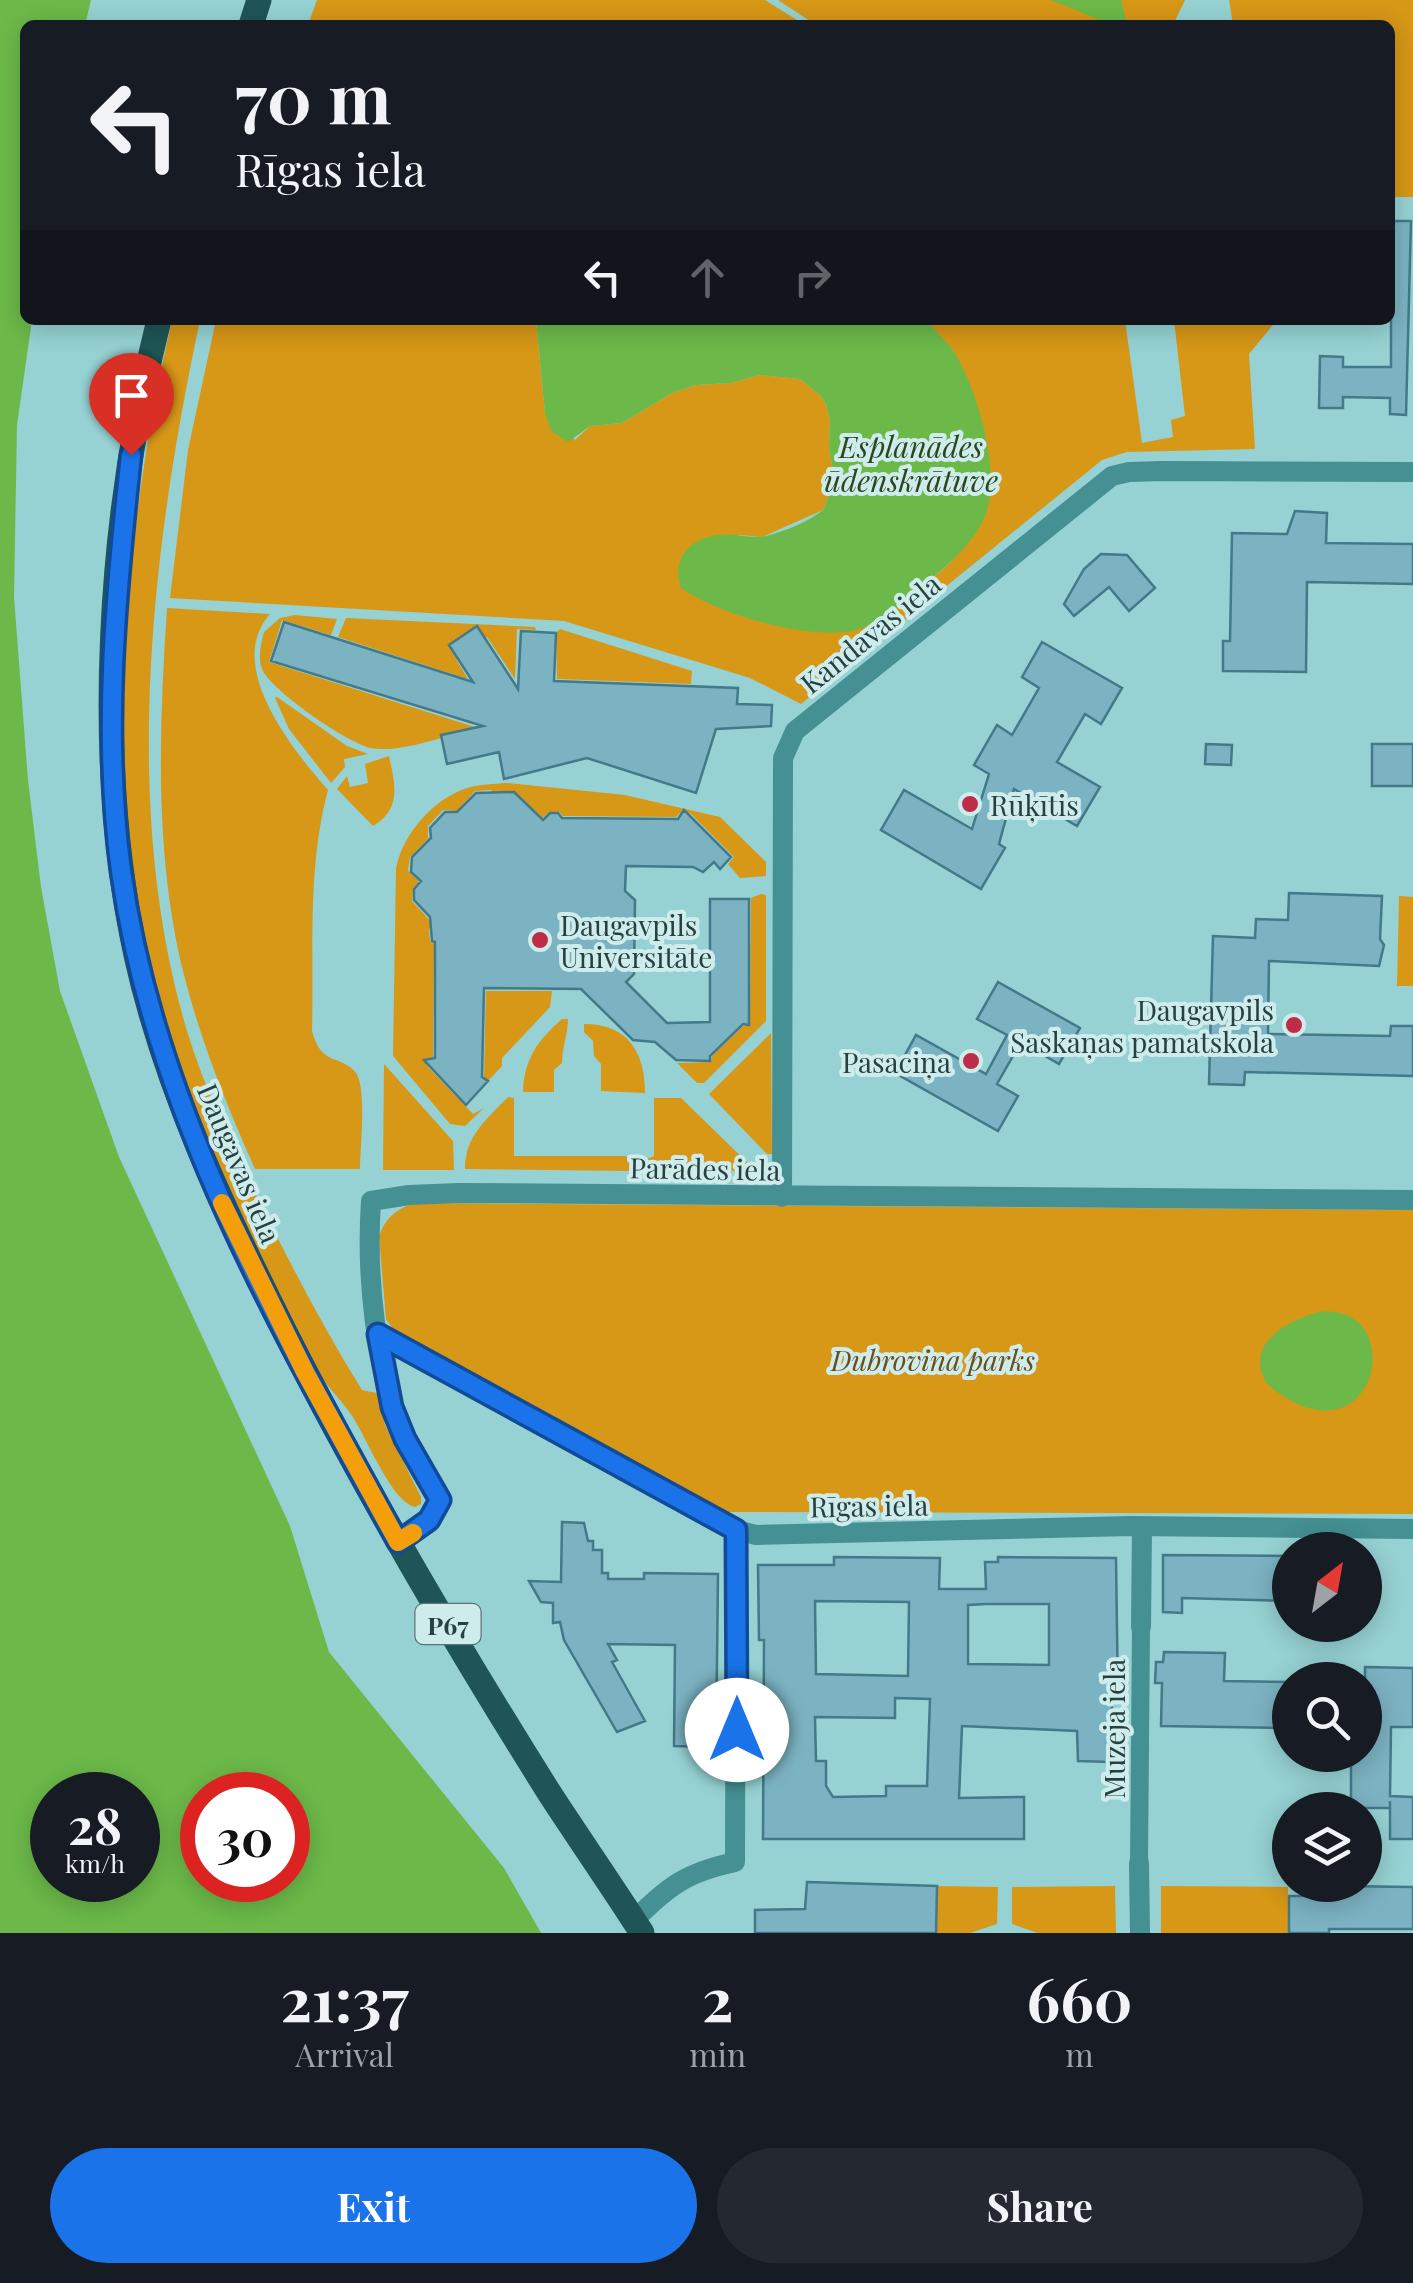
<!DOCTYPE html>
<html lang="en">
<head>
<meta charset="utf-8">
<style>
	:root { --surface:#171b24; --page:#242831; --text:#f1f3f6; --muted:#9ea1a6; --accent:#1a73e8 }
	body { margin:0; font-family:"Playfair Display",serif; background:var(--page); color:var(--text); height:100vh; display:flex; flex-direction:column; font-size:38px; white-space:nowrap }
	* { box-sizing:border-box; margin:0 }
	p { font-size:32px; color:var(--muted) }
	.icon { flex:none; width:55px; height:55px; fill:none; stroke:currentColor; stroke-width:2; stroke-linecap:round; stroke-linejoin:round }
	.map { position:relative; height:1933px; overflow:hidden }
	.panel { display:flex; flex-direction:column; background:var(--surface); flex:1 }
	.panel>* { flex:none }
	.top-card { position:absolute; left:20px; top:20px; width:1375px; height:305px; border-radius:15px; box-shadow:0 5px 25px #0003; background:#171b24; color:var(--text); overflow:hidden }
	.needle { width:65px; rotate:31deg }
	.buttons { position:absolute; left:1272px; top:1532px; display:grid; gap:20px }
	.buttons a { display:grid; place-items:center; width:110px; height:110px; border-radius:50%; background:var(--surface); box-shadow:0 5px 25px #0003; font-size:50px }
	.speed { position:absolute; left:30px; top:1772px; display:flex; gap:20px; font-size:50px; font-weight:700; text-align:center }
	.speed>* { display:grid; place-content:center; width:130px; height:130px; border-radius:50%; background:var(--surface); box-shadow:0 5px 25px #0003; line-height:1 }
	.speed small { font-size:25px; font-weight:400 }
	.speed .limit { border:15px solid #d22; background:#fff; color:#111 }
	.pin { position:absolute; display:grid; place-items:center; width:85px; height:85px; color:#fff; margin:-102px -42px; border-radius:50% 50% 50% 0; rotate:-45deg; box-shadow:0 0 10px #0007 }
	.pin .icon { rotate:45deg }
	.me { position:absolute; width:110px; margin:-55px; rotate:0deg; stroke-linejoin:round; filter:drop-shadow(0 0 8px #0008) }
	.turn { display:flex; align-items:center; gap:35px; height:210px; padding:0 50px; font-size:45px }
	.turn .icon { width:130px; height:130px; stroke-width:2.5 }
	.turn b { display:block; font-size:70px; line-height:85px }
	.lanes { display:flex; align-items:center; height:95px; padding:0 50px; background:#0003; justify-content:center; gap:50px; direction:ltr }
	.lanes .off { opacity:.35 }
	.eta { display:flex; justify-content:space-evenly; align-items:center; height:170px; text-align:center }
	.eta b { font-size:60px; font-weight:700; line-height:70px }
	.cta { display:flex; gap:20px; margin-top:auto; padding:20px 50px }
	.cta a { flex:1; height:115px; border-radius:60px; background:var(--accent); color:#fff; font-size:40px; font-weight:700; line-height:115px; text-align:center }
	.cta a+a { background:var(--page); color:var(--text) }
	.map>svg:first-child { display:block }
</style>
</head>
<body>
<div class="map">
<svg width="1413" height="1933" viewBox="0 0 1413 1933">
	<rect width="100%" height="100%" fill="#96d2d3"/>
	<!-- green -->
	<path fill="#d79717" d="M317 0H765L805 25H308Z
		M778 0H1185L1173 25H816Z
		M1229 0H1413V197H1390V25H1233Z
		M172 320H200C152 546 120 806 187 1031 206 1093 235 1154 264 1211 295 1273 326 1332 362 1390L377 1393 385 1425 421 1497V1504L415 1507C390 1501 365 1432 348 1410 339 1398 328 1387 319 1375 294 1338 272 1281 252 1240 211 1159 177 1073 154 986 99 779 125 527 172 320Z
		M216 320H536L545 413 575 440 590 426 622 423 672 393 696 385 731 383 760 375 800 379 820 395 826 404 830 420 829 447 835 481 823 510 762 537 739 535 704 539 685 552 793 627 819 631 864 627 916 593 952 561 984 518 991 475 980 418 954 352 926 320H1125L1142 443 1173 437 1171 420 1185 416 1174 320H1277L1249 354 1255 449 1127 452 1102 460 801 704 750 678 564 621 170 598 188 450Z
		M167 608 270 614C224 665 292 749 328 790 307 867 314 952 312 1031 321 1067 341 1054 356 1073 367 1089 360 1148 360 1169H255C227 1106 201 1042 184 975 154 855 159 730 167 608Z
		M295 615 337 619 331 635 282 620 269 662 478 728C449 734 401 754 371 748 347 743 274 692 263 671 257 659 261 644 264 632L280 618Z
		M346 618 535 627 536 630 517 629 515 679 487 637 456 659 468 679 338 637Z
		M560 629 692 671 691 684 557 679 556 633Z
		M277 697 347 746 368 754 344 759 345 767 331 783 289 729 275 698Z
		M389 756C395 784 402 809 373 826L337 789 347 776 350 787 368 783 365 764Z
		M507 783 625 795 720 817 766 862V876L740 878 728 864 734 857 690 813H680L676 817 563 816 559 812H549L542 818 518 794 501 800 491 790 475 791 457 811 443 810 428 826V839L410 857 408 871 419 881 413 888 412 901 434 925 429 929 430 942 434 943 433 1057 429 1058 428 1067 473 1114 484 1108 465 1126 450 1124 393 1056 396 869C402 835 433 799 467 788 480 784 494 784 507 783Z
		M761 894 766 895V1021L704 1083H697L677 1063 711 1062 712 1056 743 1026 750 1025 751 898Z
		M1399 896 1413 897V986H1397Z
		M486 991H552L550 1007 502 1058V1066L487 1082 484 1077Z
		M562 1019H568C568 1034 562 1047 562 1063L554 1070V1092H523C524 1059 538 1040 562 1019Z
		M584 1024C628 1024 645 1052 645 1093L601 1091V1064L594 1056 593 1041 584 1032Z
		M771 1033 772 1154H767L709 1094Z
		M384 1064 453 1141 454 1170H383Z
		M508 1097 514 1098V1156H626L630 1160V1171L465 1169C465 1136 486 1120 508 1097Z
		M654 1098H681L756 1171 646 1170 645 1160 654 1156Z
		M415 1203 1413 1210V1514L724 1512 393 1329 386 1319 379 1237C385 1218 396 1209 415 1203Z
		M937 1886 998 1887 997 1924 970 1933H936Z
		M1115 1886 1116 1933H1038L1012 1924V1887Z
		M1161 1886 1288 1887V1933H1161Z"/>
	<!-- water -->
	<path fill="#6cb949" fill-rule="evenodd" d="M0 0H91L85 25H25V320H32L17 425 14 597 28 780 41 887 60 991 119 1157 290 1526 329 1652 504 1868 541 1933H0ZM52 1795H138V1880H52ZM202 1795H288V1880H202Z
		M1049 0H1121L1127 25C1100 25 1076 7 1049 0Z
		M536 320H926C936 331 948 342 956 355 978 393 1002 473 985 516 976 538 955 559 937 574 916 593 889 618 863 628 818 644 719 615 681 588 671 560 689 538 719 535 735 533 751 539 766 536 785 531 808 522 823 510L835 481 829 447 830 420 826 404 820 395 800 379 760 375 731 383 696 385 672 393 622 423 590 426 568 442 551 431 545 413Z
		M1319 1312C1413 1302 1376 1475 1267 1384 1243 1344 1287 1320 1319 1312Z"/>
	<!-- building -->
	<path fill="#7cb3c2" stroke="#437988" stroke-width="2.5" fill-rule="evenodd" d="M1391 221H1411L1406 415 1390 414V398L1343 397V408H1319L1320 356 1343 357V367H1391Z
		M1295 511 1327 513 1326 543 1413 544V584L1307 582 1306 672 1223 671V641H1230L1232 533 1287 534Z
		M1101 554 1127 555 1155 588 1129 611 1109 587 1074 616 1064 604 1084 569Z
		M284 622 473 682 449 645 477 626 518 689 521 631 556 633 554 681 738 688 737 704 772 705 771 726 716 729 696 793 587 758 504 779 499 752 447 764 441 735 483 726 271 661Z
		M1042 642 1122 688 1101 724 1085 714 1057 762 1100 787 1077 826 1014 789 999 844 1005 848 981 889 881 830 904 790 972 829 989 774 974 765 997 725 1012 735 1039 688 1022 677Z
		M1206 744 1232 745 1231 765 1205 764Z
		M1372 744H1413V786H1372Z
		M514 792 543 820 550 813H558L562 818 678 819 684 810 731 857 720 869 714 862 703 872 693 867 626 866 625 891 635 900 634 974 626 982 667 1023 710 1022V899H749V1025L743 1024 710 1056V1061L676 1060 655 1042 633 1040 581 989 484 988 482 1077 488 1081 466 1105 424 1060 435 1058V942L432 941 430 917 414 900V889L421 881 411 872 412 857 431 838 430 828 445 812H457L476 793Z
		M1289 893 1382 896 1380 939 1384 945 1379 966 1269 961 1268 1034 1390 1036 1391 1026H1413V1076L1245 1072 1244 1085 1209 1084 1213 936 1255 938 1256 919 1288 920Z
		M998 982 1080 1028 1059 1064 1021 1042 997 1084 1018 1096 998 1131 895 1073 916 1035 986 1074 1007 1035 977 1019Z
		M562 1522 584 1523 588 1541H593V1550H602V1573H608V1579H644V1573L718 1574 716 1747 674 1746 675 1645 608 1644 617 1660 612 1662 645 1721 617 1732 564 1640 560 1622 553 1623V1603L541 1602 529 1581 561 1582Z
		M1163 1555 1290 1556V1601L1182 1598V1613L1163 1612Z
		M834 1557 940 1558 939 1589H986L985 1562H998V1557L1116 1558 1118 1701H1112L1111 1762 1078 1761 1077 1731 962 1726 959 1798 1024 1797V1839H763L764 1640H759L758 1565H834ZM815 1601 909 1602 908 1676 816 1674ZM986 1604H1049V1665L968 1664V1605ZM895 1698 930 1699 927 1786H886V1796L833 1797 826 1786V1761H816L815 1717 895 1718Z
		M1164 1652 1225 1653 1224 1681 1290 1682V1728L1161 1726 1162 1683H1155L1156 1662H1163Z
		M1365 1667 1413 1668V1727H1391L1390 1796 1413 1797V1839H1390V1801V1808H1351V1755H1365Z
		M807 1882 937 1886 936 1933H755V1910L805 1909Z
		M1338 1886 1413 1887V1929H1329V1933H1289V1896H1338Z"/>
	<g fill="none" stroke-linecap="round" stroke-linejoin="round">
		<!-- pedestrian -->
		<path stroke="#459092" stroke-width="18" d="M1139 1863 1141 1627"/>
		<!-- minor -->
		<path stroke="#459092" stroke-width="20" d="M782 1197 783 758 795 731 1112 476 1129 472 1162 471 1413 472
			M377 1334 736 1530 756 1535 1131 1526 1413 1529
			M398 1542 429 1521 439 1499C432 1478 414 1460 405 1439 375 1371 366 1274 371 1201L409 1195 459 1193 1413 1200
			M1141 1627 1142 1526
			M1139 1863 1140 1933
			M634 1920C670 1886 684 1873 735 1862L736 1530"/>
		<!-- primary -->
		<path stroke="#1f5556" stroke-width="25" d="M251 25 259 0
			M159 320C109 515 93 757 136 955 165 1087 224 1210 284 1330 364 1489 455 1643 550 1794 580 1840 612 1886 642 1933"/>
	</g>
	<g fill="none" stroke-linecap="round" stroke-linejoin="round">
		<!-- route casing -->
		<g stroke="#114b97" stroke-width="25">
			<path id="route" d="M131 455C116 592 102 733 121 871 155 1114 282 1330 398 1542L429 1520 440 1500 405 1439 392 1407 378 1334 736 1530 737 1730"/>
		</g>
		<!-- route -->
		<use href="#route" stroke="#1a73e8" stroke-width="18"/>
		<!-- slow -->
		<path stroke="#f59e0b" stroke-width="18" d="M222 1203 305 1372 398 1542 413 1533"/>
	</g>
	<!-- markers -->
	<g fill="#be2d45" stroke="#cfeced" stroke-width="4">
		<circle cx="970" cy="804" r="10"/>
		<circle cx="540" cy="940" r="10"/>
		<circle cx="1294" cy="1025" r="10"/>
		<circle cx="971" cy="1061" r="10"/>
	</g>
	<g text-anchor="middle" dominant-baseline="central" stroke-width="8" stroke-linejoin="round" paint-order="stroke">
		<!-- shield labels -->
		<rect fill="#cfeced" stroke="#597474" stroke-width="2.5" x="415.5" y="1604" width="65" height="40" rx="8"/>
		<g font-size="25" font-weight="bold" fill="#274040">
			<text x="448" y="1624">P67</text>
		</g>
		<!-- street labels -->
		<g font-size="28" fill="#274040" stroke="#cfeced">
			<text transform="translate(870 633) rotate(-39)">Kandavas iela</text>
			<text transform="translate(240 1163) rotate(67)">Daugavas iela</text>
			<text transform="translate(705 1168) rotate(1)">Parādes iela</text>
			<text transform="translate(869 1505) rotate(-1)">Rīgas iela</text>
			<text transform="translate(1113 1729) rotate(-90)">Muzeja iela</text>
		</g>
		<!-- poi labels -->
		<g font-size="28" fill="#274040" stroke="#cfeced" text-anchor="start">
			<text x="990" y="804">Rūķītis</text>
			<text x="560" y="924">Daugavpils<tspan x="560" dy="32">Universitāte</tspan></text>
			<text x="1274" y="1009" text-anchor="end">Daugavpils<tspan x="1274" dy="32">Saskaņas pamatskola</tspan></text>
			<text x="951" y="1061" text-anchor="end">Pasaciņa</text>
		</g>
		<!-- park labels -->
		<g font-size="28" font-style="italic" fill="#6d4e1b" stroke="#cfeced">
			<text x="933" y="1359">Dubrovina parks</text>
		</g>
		<!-- water labels -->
		<g font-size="30" font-style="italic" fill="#2a481c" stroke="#cfeced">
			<text x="911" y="446">Esplanādes<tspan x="911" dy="34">ūdenskrātuve</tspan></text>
		</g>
	</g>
</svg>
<div class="buttons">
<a><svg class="needle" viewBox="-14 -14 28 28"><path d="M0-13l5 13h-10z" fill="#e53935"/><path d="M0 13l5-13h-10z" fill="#9ea1a6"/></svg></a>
<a><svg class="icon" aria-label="search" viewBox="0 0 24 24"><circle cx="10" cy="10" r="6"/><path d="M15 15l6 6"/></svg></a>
<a><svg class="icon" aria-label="layers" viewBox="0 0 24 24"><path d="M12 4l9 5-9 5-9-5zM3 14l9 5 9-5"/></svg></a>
</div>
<div class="speed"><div>28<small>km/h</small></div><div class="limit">30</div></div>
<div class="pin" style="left:131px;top:455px;background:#d93025"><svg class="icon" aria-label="arrive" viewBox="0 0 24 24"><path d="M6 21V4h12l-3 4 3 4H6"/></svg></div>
<svg class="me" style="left:737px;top:1730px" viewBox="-20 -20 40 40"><circle r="19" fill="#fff"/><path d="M0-13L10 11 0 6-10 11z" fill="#1a73e8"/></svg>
<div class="top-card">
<div class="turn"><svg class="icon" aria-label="left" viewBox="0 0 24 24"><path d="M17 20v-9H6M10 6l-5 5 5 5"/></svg><div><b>70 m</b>Rīgas iela</div></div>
<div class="lanes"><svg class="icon" aria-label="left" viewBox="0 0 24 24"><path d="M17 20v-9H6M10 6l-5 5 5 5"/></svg><svg class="icon off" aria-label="ahead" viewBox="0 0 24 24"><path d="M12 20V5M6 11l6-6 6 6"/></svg><svg class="icon off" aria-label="right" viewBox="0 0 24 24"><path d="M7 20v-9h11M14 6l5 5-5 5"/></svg></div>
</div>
</div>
<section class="panel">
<div class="eta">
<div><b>21:37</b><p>Arrival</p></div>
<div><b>2</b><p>min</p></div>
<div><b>660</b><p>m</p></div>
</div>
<div class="cta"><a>Exit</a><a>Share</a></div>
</section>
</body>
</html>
